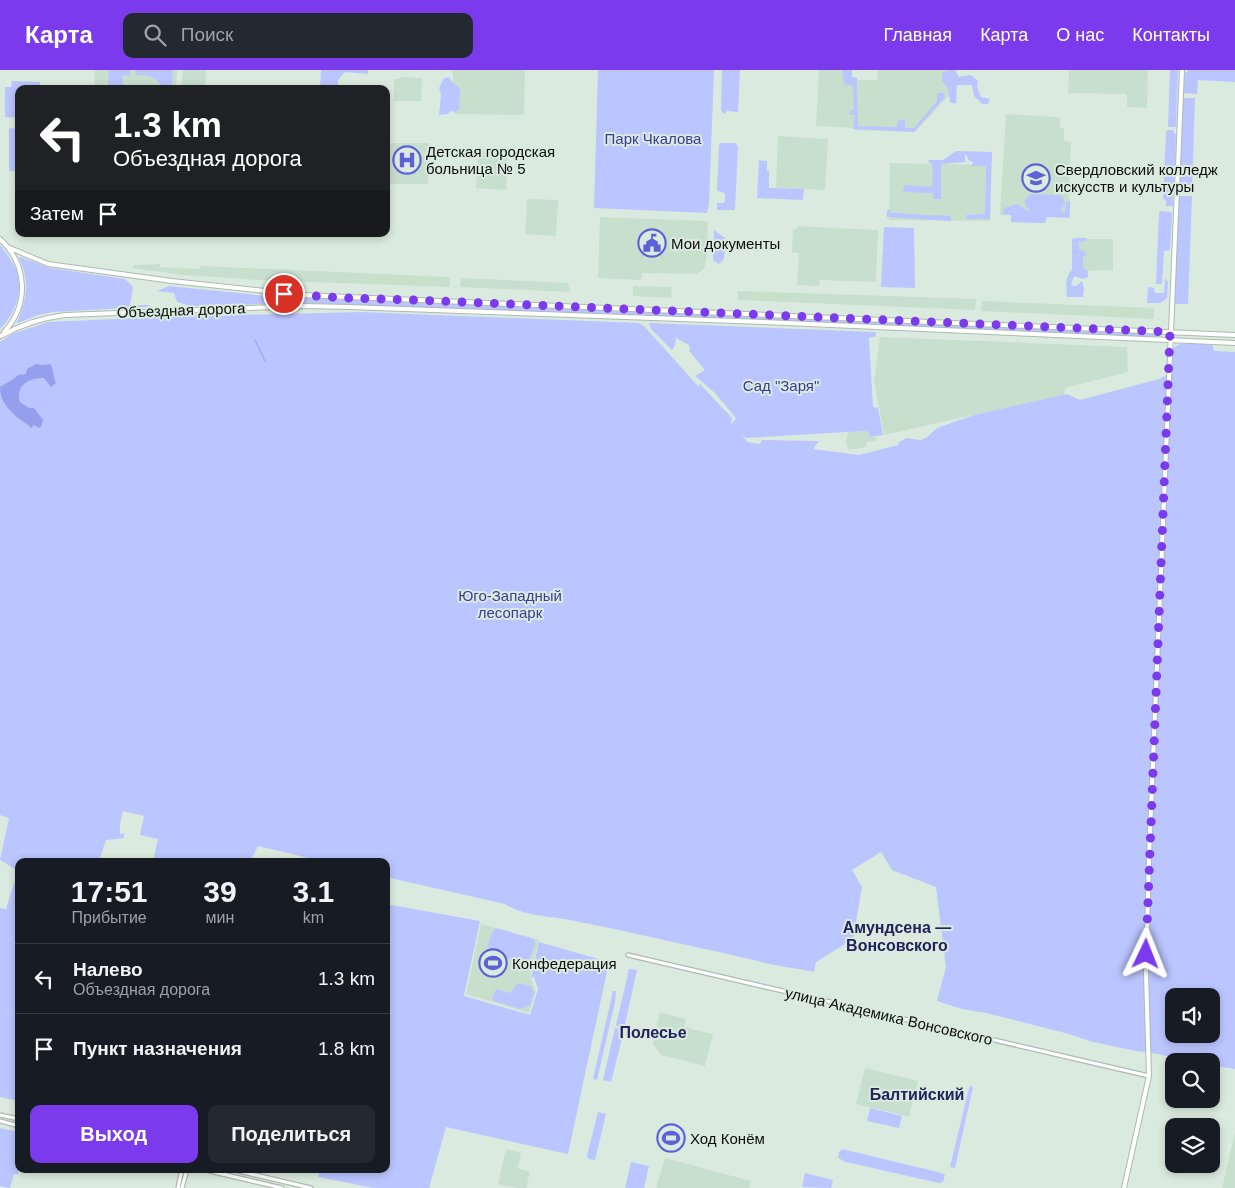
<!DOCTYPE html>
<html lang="ru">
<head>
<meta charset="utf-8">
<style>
	:root { --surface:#171b24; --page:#242831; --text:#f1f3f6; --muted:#9ea1a6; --line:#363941; --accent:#7c3aed }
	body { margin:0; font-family:Helvetica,sans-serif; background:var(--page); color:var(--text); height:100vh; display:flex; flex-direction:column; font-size:19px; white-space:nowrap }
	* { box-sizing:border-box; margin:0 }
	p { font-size:16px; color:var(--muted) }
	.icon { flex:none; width:28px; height:28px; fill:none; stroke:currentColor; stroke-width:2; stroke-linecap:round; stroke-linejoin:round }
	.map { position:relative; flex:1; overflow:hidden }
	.details { position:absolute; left:15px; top:788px; width:375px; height:315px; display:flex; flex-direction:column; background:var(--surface); border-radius:10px; box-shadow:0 2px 8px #0003 }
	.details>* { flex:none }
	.top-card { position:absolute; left:15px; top:15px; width:375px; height:152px; border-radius:10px; box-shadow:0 2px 8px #0003; background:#202124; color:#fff; overflow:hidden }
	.tools { position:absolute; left:1165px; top:918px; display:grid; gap:10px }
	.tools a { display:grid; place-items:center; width:55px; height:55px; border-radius:10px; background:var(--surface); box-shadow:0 2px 8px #0003; font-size:25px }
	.pin { position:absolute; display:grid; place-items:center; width:42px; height:42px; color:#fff; margin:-21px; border:2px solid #fff; border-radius:50%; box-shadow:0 1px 5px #0007 }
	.me { position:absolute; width:55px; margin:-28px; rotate:2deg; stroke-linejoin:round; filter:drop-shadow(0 0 4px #0008) }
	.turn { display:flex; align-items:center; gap:18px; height:105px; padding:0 15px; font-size:22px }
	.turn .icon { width:65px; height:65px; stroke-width:2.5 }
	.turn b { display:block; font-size:35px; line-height:42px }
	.then { display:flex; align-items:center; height:48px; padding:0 15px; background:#0003; gap:10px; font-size:19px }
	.eta { display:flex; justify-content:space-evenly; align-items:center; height:85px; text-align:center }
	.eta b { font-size:30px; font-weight:800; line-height:35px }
	.primary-button { display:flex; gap:10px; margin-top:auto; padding:10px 15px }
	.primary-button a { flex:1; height:58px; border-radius:10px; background:var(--accent); color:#fff; font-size:20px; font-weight:800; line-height:58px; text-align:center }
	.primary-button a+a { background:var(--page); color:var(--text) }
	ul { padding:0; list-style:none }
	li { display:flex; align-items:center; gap:15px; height:70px; padding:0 15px; border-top:1px solid var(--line) }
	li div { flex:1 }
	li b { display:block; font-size:19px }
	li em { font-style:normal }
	header { display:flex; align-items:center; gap:30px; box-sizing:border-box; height:70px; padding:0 25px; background:var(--accent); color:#fff }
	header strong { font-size:24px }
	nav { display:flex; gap:28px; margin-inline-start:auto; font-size:18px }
	.search { width:350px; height:45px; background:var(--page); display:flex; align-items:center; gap:12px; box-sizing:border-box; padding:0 18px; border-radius:10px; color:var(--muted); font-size:19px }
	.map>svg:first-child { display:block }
</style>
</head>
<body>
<header>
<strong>Карта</strong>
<div class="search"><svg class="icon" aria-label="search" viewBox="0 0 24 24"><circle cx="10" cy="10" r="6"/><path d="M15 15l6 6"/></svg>Поиск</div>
<nav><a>Главная</a><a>Карта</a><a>О нас</a><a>Контакты</a></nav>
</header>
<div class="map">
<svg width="1235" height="1118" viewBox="0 0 1235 1118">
	<rect width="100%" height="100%" fill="#dbeade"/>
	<!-- built -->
	<path fill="#c9dfce" d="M95 0H177L176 19H94Z
		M183 0H206L205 19H181Z
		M451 0H525L524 45 455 44 452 39 453 4Z
		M819 0H845V10H877L878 0H950L951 23 915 62 855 60V58L816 56Z
		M1069 0H1148L1147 38 1127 37V24L1068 23Z
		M400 7 422 8 421 31H394V9H399Z
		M1006 44 1060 47V58H1064V71L1071 72 1068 147 1000 145Z
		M778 66 828 69 825 120 776 118Z
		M386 73H429L428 114H386Z
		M478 81 508 83 506 120 476 118Z
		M890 93 991 95 989 151 889 150Z
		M527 129 558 130 556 166 525 164Z
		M600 147 708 151 707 186 704 199 697 204 642 203 641 210 598 208Z
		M797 156 878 160 876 212 820 210 819 216 797 215 799 183H792L793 159H797Z
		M1077 169H1113V200L1076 201Z
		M160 194V197L200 199 201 196 448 207 450 208V217L258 210 182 205 133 198 134 195Z
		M461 208 568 213 570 222 460 217Z
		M633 216 672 217 671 228 633 226Z
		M738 221 976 229 975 240 738 230Z
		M982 231 1154 238V249L981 241Z
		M880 267 1127 277 1128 302 1065 318 1064 325 884 365 874 311Z
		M863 361 869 362V367H876V371L867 372 865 377 861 378 848 380 846 371 848 362Z
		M481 854 539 870 530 907 536 922 529 943 466 924Z
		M660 942 686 949 684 957 713 964 705 996 661 985 653 974Z
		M865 998 918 1011 909 1047 856 1034Z
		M1235 1062V1118H1222Z
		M506 1079 521 1083 518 1098 530 1102 526 1118H517L498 1114Z
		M665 1088 751 1111 749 1118H656Z"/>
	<!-- green -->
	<path fill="#bbc5ff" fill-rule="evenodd" d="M109 0H130V6L123 5V19H118V16L108 17Z
		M135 0H173L172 19H165C154 7 152 5 136 5Z
		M321 0H368V4L345 2 338 10V19H320Z
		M598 0H714L709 134 707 143 594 138Z
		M722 0H740L738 42 727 41 725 44 721 41Z
		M842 0H852V7L857 8 858 56 897 57 898 50H905V58H914L937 31V23H944V28L914 62 853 59 855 45H850L851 40H854L853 16 844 14Z
		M948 0H955L959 7 971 5 978 11 977 17 981 27 990 29 988 34H982L974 26 972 15H957L956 34 950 32 948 18 942 11V3Z
		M1170 0H1178L1176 57H1168Z
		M1189 0H1235V12L1198 10 1197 24 1183 23 1185 3Z
		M449 7 452 12 460 18 459 40 455 42 450 41 448 44 439 45 441 25 439 18 444 8Z
		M12 11 40 12V19H19V48L5 47V17H11Z
		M1183 28H1195L1192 121 1179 120Z
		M9 58 19 59V101H9Z
		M1168 60H1173L1176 65 1173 136H1166V131L1163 128 1166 62Z
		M721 73H735L738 76 735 140H717V133H723L725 131V123L717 121 719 75Z
		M956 81 992 82 990 149H966V145L985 144 986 96H971L973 92 968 90 967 85H965V92L941 94V129H933V123L903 122 904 115 932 117 933 97 932 94 928 92 929 90H943Z
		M759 90 767 91V101H769V118L804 119 803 130 757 128Z
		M1032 124 1059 125 1063 127 1065 134 1060 141H1065L1067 131H1070V148L1047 147 1045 153 1011 152V145L1003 144 1004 138 1018 134 1027 141H1030L1025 134V130L1028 126Z
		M1179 126H1192L1188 234H1174Z
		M890 139 891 143 951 146V151L887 147V141Z
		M1161 141 1171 142 1172 145 1170 180 1164 181 1162 214H1156L1159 142Z
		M884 157 914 158 915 218 881 217Z
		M714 160 725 168 724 189 719 194 713 190Z
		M1075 168H1087V171L1079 172V180L1085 181 1086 187 1083 186V198L1088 201V207L1083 209 1074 206 1071 215 1076 216 1082 211 1084 218 1083 227H1067C1066 217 1065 207 1072 200V169Z
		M0 175C7 184 17 197 19 209 21 228 13 246 0 259Z
		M20 187 50 198 125 209 133 217 130 235H150L146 237 54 242 38 245 18 253 17 252C27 229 30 211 19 188Z
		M1165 208 1168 212 1167 228 1160 233H1147L1148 217 1154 218 1155 223H1164Z
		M169 216 297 229 299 230 297 233 191 236 177 232 174 223 157 221Z
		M300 228 1159 264V267L580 243 300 233Z
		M360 242 639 253 645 257 698 316 700 314 732 348 731 352 732 354 736 348 714 322 695 306 705 300 689 281 690 280 689 275 676 268 675 275 672 280 651 259 649 253 875 262 876 266 869 268 873 337 878 338 883 365 869 367V362L863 361 746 368 740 363 748 372 760 374 762 370 819 371 813 379 859 385 898 375V373L906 368 920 370 926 368 937 358 974 345 1067 324 1080 330 1159 309 1173 302V278L1180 274H1212L1214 281 1235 282V999L1211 995V991H1188L1158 984 1136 981 1093 972 1069 964 986 943 962 939 937 931 946 897 936 817 892 800 881 782 852 800 862 817 853 869 816 892 814 902C796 898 772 896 754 890 695 877 635 863 575 851 552 846 525 847 505 834L386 807V791H321L258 776 252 788 263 791H153L158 769 140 765 144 746 123 741 120 754V764L124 763V768L106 770 99 791H19V1031L0 1027V838L6 839 18 801 0 790 9 748 0 745V272L12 264 48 252 159 247ZM1174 926H1211V964H1174Z
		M386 834 480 851 464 926 530 945 538 919 534 907 531 908 539 872 609 892 568 1084 446 1057 429 1118H374L318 1107 320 1099H386Z
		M496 858 534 869 535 874 529 891 527 893 502 887V883L489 879C487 872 491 863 496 858Z
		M629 899 637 900 624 959 618 957 616 955Z
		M517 913 531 916 534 922 530 936 520 939 494 931 492 928 496 919 511 923Z
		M613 921H616L615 932 597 1010 593 1009Z
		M615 958 624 960 611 1012 603 1010Z
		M971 1016 973 1017 955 1098 950 1097 969 1018Z
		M870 1038 902 1046 899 1058 867 1051Z
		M598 1042 606 1044 595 1090 589 1089 587 1086Z
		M0 1058 19 1062V1099L18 1104H14L10 1118 0 1116Z
		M842 1079 942 1103 945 1105 943 1112 939 1113 846 1092 838 1088 839 1082Z
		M631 1092 649 1096 644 1118H625Z
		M805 1103 833 1110 831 1118 802 1117Z"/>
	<!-- water -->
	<path fill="#949fee" d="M36 294 42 295 50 294C54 300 53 306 56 313L51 317 44 308C29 308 15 315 20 332L29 338H34L43 350 41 357 39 358 34 355 31 358C28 354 23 352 18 348 8 339 0 331 0 317L15 308 18 305 26 304 27 299Z"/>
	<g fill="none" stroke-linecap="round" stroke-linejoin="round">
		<!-- stream -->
		<path stroke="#949fee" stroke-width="1" d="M255 270 265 291"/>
		<!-- tertiary casing -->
		<g stroke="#acbbb0" stroke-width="5.5">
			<path id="tertiary" d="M628 885 1149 1006
				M0 1045 19 1049
				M0 1051 19 1056
				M201 1099 282 1118
				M230 1099 311 1118
				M178 1118 182 1099
				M182 1118 187 1099"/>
		</g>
		<!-- secondary casing -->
		<g stroke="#acbbb0" stroke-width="6">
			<path id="secondary" d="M1124 1118 1149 1006 1146 903 1149 786 1182 0"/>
		</g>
		<!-- primary casing -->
		<g stroke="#acbbb0" stroke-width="6">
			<path id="primary" d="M0 169C27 194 30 234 4 262
				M10 178 48 194 172 211 303 225 1235 265
				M1 266C22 254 41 248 65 245L303 236 348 237 763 252 1235 273"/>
		</g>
		<!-- tertiary -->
		<use href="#tertiary" stroke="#fff" stroke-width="3"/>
		<!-- secondary -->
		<use href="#secondary" stroke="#fff" stroke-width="4"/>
		<!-- primary -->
		<use href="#primary" stroke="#fff" stroke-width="4"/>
	</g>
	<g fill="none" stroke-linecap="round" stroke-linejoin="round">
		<!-- route -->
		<path stroke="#7c3aed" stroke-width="9" stroke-dasharray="0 16.2" d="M284 224 346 228 414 230 1170 262 1146 884"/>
	</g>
	<!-- icons -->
	<defs>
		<g id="hospital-ring" transform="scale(1.4375)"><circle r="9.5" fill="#dbeade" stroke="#5c61d8" stroke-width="1.5"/><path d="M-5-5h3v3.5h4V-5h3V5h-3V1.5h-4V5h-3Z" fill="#5c61d8"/></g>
		<g id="university-ring" transform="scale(1.4375)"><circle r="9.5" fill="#dbeade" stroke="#5c61d8" stroke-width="1.5"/><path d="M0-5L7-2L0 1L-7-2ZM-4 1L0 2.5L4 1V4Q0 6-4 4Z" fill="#5c61d8"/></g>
		<g id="civic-ring" transform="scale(1.4375)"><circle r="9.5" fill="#dbeade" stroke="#5c61d8" stroke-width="1.5"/><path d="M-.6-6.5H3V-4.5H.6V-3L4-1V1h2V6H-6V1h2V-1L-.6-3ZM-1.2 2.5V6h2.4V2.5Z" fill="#5c61d8"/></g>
		<g id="stadium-ring" transform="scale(1.4375)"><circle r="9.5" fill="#dbeade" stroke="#5c61d8" stroke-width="1.5"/><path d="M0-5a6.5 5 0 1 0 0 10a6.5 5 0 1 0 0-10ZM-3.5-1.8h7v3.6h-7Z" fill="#5c61d8"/></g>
	</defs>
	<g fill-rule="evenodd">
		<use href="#hospital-ring" x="407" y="90"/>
		<use href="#university-ring" x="1036" y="108"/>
		<use href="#civic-ring" x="652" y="173"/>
		<use href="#stadium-ring" x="493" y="893"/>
		<use href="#stadium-ring" x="671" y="1068"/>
	</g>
	<g text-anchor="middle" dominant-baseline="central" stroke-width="4" stroke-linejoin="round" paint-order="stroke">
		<!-- park labels -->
		<g font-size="15" fill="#3a3c97" stroke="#dbeade">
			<text x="653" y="68">Парк Чкалова</text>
			<text x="781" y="315">Сад "Заря"</text>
			<text x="510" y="525">Юго-Западный<tspan x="510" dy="17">лесопарк</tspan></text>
		</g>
		<!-- poi labels -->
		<g font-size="15" fill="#0a0f0c" stroke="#dbeade" text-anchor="start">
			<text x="426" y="81">Детская городская<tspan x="426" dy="17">больница № 5</tspan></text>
			<text x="1055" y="99">Свердловский колледж<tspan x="1055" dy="17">искусств и культуры</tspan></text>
			<text x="671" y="173">Мои документы</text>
			<text x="512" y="893">Конфедерация</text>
			<text x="690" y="1068">Ход Конём</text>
		</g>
		<!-- street labels -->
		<g font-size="15" fill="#0a0f0c" stroke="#dbeade">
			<text transform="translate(181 240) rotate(-2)">Объездная дорога</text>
			<text transform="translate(889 946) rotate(13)">улица Академика Вонсовского</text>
		</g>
		<!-- neighbourhood labels -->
		<g font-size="16" font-weight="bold" fill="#22235c" stroke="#dbeade">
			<text x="897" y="857">Амундсена —<tspan x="897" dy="18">Вонсовского</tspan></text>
			<text x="653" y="962">Полесье</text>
			<text x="917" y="1024">Балтийский</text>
		</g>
	</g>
</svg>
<div class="tools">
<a><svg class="icon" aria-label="sound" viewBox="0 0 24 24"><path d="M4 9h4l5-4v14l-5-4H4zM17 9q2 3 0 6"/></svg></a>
<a><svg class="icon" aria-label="search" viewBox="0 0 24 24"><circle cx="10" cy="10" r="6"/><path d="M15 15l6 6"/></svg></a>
<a><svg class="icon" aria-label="layers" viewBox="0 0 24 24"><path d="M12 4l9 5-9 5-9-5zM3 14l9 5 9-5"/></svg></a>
</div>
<div class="pin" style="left:284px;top:224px;background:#d93025"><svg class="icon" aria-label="arrive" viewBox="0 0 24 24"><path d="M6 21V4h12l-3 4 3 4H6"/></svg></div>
<svg class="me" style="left:1146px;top:884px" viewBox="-20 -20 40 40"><path d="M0-17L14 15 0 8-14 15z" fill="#7c3aed" stroke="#fff" stroke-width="4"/></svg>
<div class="top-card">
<div class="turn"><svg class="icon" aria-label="left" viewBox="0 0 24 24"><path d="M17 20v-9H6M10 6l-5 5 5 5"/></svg><div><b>1.3 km</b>Объездная дорога</div></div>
<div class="then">Затем<svg class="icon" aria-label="arrive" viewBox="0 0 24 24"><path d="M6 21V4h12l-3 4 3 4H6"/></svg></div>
</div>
<section class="details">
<div class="eta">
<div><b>17:51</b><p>Прибытие</p></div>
<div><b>39</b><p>мин</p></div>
<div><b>3.1</b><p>km</p></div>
</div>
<ul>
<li><svg class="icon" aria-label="left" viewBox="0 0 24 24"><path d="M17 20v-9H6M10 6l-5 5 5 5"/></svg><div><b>Налево</b><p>Объездная дорога</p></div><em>1.3 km</em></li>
<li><svg class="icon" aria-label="arrive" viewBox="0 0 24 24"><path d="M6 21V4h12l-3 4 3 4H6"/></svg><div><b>Пункт назначения</b></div><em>1.8 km</em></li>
</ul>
<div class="primary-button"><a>Выход</a><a>Поделиться</a></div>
</section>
</div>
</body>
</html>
